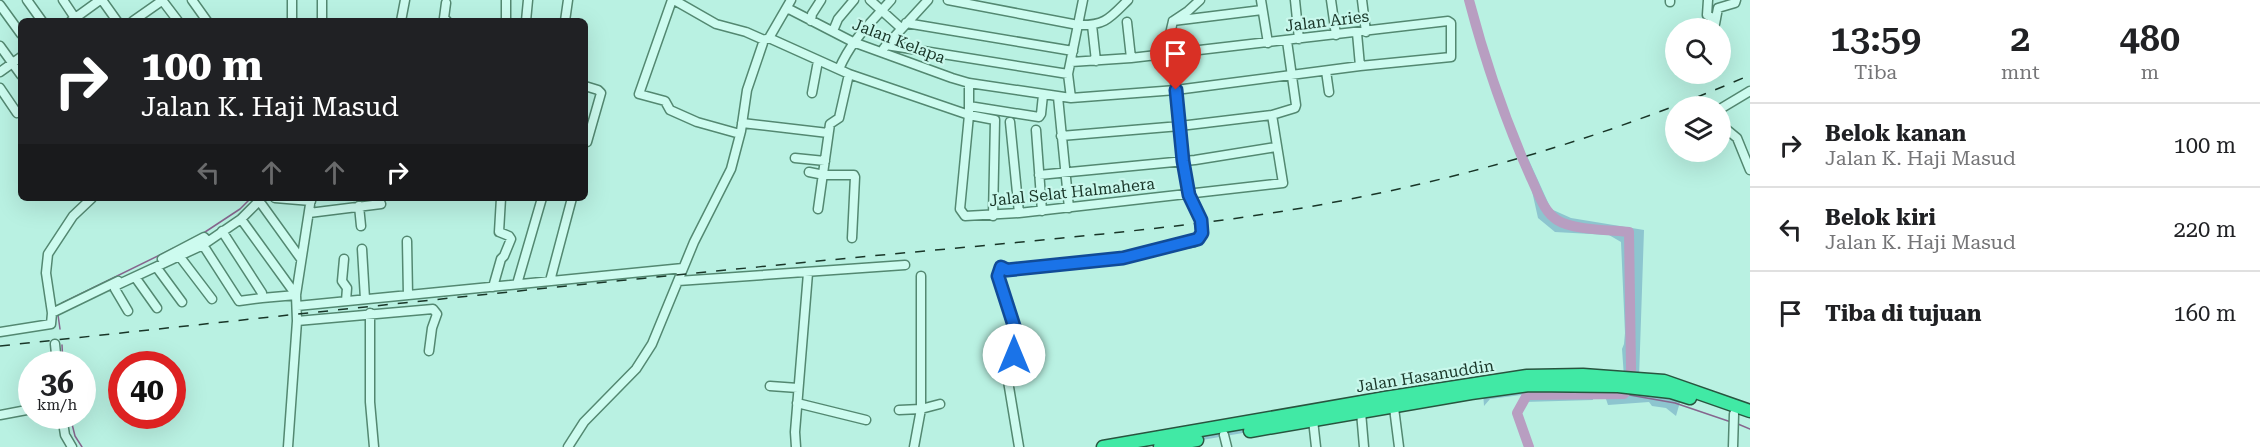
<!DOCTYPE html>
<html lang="id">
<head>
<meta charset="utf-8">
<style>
	:root { --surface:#fff; --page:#f6f6f6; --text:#202124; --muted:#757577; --line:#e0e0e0 }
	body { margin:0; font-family:"Roboto Serif",serif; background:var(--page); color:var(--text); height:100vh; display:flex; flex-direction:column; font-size:22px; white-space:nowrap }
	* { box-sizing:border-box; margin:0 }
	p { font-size:20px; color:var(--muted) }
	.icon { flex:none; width:33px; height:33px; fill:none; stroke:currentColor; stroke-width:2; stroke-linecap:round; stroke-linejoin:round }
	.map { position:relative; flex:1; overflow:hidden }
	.side { display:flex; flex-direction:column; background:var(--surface); width:510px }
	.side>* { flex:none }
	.hud { position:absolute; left:18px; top:18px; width:570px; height:183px; border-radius:9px; box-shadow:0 6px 24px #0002; background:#202124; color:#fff; overflow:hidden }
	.buttons { position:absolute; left:1665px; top:18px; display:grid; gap:12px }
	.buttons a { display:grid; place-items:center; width:66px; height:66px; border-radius:50%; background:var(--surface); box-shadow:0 6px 24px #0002; font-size:30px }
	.speed { position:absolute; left:18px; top:351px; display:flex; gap:12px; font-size:30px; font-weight:700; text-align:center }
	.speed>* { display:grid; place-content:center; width:78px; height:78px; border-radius:50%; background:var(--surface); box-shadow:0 6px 24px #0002; line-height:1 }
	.speed small { font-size:15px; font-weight:400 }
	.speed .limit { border:9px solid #d22; background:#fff; color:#111 }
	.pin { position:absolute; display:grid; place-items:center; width:51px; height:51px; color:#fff; margin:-62px -26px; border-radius:50% 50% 50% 0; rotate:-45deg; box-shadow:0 0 6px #0007 }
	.pin .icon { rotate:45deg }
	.me { position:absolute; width:66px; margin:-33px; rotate:0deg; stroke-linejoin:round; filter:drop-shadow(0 0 4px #0008) }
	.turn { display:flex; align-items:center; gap:21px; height:126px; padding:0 24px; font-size:27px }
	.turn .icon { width:78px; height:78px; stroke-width:2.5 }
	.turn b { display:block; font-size:42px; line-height:51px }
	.lanes { display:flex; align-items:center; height:57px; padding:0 24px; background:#0003; justify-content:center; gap:30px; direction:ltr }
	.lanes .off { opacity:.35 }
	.eta { display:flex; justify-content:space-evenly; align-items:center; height:102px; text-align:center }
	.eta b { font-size:36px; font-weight:600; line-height:42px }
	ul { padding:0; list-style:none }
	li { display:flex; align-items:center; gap:18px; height:84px; padding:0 24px; border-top:2px solid var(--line) }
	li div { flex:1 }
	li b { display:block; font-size:22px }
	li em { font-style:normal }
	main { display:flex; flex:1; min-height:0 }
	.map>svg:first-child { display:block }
</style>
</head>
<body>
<main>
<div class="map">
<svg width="1750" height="447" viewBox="0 0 1750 447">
	<rect width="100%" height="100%" fill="#b9f1e2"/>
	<!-- green -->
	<path fill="#8dc5cf" d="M1527 156 1551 209 1571 218 1644 230 1639 379 1624 377 1622 349 1624 344 1625 333 1621 242 1609 235 1555 232 1538 218 1532 191 1519 158Z
		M1527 376 1593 389V400L1523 402 1521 395 1490 399 1484 406 1483 392 1167 446 1163 437Z
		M1606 386 1682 395 1676 416 1666 408 1652 406 1649 402 1608 405 1605 396Z"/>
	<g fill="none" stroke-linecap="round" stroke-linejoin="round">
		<!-- stream -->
		<path stroke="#86668e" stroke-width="1.5" d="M202 234 240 209 251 198
			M62 303 174 248
			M58 315 60 329
			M62 345 63 364
			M1624 394 1675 403 1731 422
			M70 416 75 436 82 447
			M1738 424 1750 429"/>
		<!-- river -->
		<path stroke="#b89ec1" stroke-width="10" d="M1469 0C1485 61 1505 120 1531 178 1538 192 1543 211 1557 220 1572 230 1610 230 1629 232L1631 369 1629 388 1624 394 1527 395 1517 413 1529 447"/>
		<!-- minor casing -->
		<g stroke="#538871" stroke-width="11">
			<path id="minor" d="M27 0 42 21
				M63 0 77 21
				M102 0 117 21
				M162 0 178 21
				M192 0 207 21
				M672 0 639 94 665 101 670 110 697 122 740 134
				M674 0 716 24 746 32 764 40 769 38 791 0
				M870 0 901 28
				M948 0 1078 25C1105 26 1110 18 1128 0
				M1261 0 1268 43
				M1295 0 1299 39
				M1331 0 1336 35
				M1362 0 1366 32
				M1708 0 1707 15 1715 19
				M1670 2V0
				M446 3 444 18 447 21
				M0 5 21 34
				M787 8 853 42 952 78 969 83 1071 98 1176 90 1360 66 1451 57V23L1448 21 1131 58 1071 62
				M71 21 100 0
				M133 21 163 0
				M292 21V0
				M322 21V0
				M401 21 405 0
				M506 21V0
				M526 21 528 0
				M565 21 568 0
				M811 21 812 14 821 0
				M1173 21 1262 10
				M1127 22 1131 58
				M906 23 1073 51
				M1715 24 1718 8 1735 3 1736 0
				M1092 25 1096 61
				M833 31 838 19 854 0
				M1357 33 1360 66
				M769 38 849 74 969 115 995 120 993 216
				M886 45 1068 74
				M0 46 21 75
				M884 48 928 0
				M839 69C852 39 870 24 891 0
				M1326 71 1329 92
				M0 72 21 57
				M969 83V115L960 209 965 216 1019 213 1283 183 1272 115
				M585 86 598 90 601 93 587 142
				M0 88 17 113
				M812 93 818 61
				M1058 97 1069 208
				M1071 98 1068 74 1083 0
				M969 106 1039 117 1041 114 1043 95
				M1720 109 1750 91
				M1010 122 1019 213
				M742 123 828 133
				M1720 124 1737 138 1750 170
				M1036 130 1042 211
				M1061 136 1180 126 1272 115 1295 108 1296 105 1287 41
				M795 158 825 161
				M809 172 824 175H854L855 177 852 238
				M1039 175 1195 160 1276 147
				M275 198 311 201
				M260 202 301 259
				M359 206 361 226
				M818 209 830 124 839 118 849 74
				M309 213 381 204
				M241 219 296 295
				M407 241 408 295
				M203 245 239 301 262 298V293L222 231
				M362 249 365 299
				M180 257 212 299
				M162 259 204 237 207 240
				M344 259 342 281 347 288 346 301
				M157 268 182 302
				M135 277 157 308
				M550 281 572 198
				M678 281 905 265
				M517 284 542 198
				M493 287 501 259 504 256 511 239 509 236 499 232 501 198
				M262 298 296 295
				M297 306 683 268
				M128 311 115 289 117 285 203 245 241 219 262 198
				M52 313 118 281
				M370 313V402L374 447
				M297 321 433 309 437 314 432 328 429 351
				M0 332 51 324 52 313 46 273 48 254 73 216 92 198
				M55 344 57 364
				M770 386 798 388
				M797 403 866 420
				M1394 408 1399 447
				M899 410 921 409 940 404
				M1361 412 1364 447
				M0 415 32 409
				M62 416 65 435 72 447
				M1313 420 1316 447
				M1224 435 1227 447
				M288 447 297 321 296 295 311 198
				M568 447 584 422 636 369 652 344 694 242 731 169 741 131 747 90 764 40
				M796 447 795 432 808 273
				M914 447 921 409V276
				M1019 447 1008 381 1014 355 1015 332 998 276 1001 267 1007 270 1123 258 1158 248 1195 242 1201 233 1200 217 1189 195 1183 161 1170 34 1173 21 1188 11 1200 0
				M1733 447 1734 414"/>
		</g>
		<!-- highway casing -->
		<g stroke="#28553f" stroke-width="15">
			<path id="highway" d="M1250 431 1471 393 1529 385 1618 386 1671 392 1690 398
				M1103 447 1385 398 1527 376 1583 375 1664 381 1750 411
				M1160 447 1197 440"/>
		</g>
		<!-- minor -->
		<use href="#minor" stroke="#cdfbef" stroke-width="8"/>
		<!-- highway -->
		<use href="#highway" stroke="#41e9a5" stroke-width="12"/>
		<!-- rail -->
		<path stroke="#193628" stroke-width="1.5" stroke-dasharray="10 10" stroke-linecap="butt" d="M0 346C269 317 539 288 809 262 939 249 1070 239 1200 223 1389 200 1576 151 1750 75"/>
	</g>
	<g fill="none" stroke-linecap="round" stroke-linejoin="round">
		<!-- route casing -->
		<g stroke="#114b97" stroke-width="15">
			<path id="route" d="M1014 355 1016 332 998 276 1001 267 1007 270 1123 258 1198 239 1202 233 1201 220 1189 195 1183 161 1176 90"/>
		</g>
		<!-- route -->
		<use href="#route" stroke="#1a73e8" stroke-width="10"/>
	</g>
	<g text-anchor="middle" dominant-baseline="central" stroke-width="4.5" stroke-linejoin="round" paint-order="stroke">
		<!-- street labels -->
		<g font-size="16" fill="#193628" stroke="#c9f8ec">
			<text transform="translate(1327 21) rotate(-7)">Jalan Aries</text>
			<text transform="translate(899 41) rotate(21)">Jalan Kelapa</text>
			<text transform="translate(1072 192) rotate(-6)">Jalal Selat Halmahera</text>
			<text transform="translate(1425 376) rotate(-9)">Jalan Hasanuddin</text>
		</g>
	</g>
</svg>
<div class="buttons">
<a><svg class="icon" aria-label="search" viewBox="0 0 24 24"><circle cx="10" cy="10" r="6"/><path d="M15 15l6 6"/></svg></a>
<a><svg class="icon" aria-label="layers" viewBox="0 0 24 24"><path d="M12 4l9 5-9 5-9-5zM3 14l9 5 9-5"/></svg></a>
</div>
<div class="speed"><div>36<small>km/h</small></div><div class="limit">40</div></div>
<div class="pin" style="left:1176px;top:90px;background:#d93025"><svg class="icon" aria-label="arrive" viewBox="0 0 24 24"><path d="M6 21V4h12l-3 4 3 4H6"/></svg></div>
<svg class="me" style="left:1014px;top:355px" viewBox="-20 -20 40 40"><circle r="19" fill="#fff"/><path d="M0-13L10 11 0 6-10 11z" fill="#1a73e8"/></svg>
<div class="hud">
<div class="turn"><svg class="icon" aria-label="right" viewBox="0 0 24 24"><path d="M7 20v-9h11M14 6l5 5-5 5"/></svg><div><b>100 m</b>Jalan K. Haji Masud</div></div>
<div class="lanes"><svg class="icon off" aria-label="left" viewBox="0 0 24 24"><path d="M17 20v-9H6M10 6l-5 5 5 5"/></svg><svg class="icon off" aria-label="ahead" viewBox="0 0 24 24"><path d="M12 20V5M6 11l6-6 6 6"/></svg><svg class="icon off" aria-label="ahead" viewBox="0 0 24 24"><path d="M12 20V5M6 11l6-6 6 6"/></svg><svg class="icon" aria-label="right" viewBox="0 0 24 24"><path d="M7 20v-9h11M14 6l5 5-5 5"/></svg></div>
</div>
</div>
<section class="side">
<div class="eta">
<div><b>13:59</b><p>Tiba</p></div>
<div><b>2</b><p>mnt</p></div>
<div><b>480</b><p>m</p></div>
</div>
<ul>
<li><svg class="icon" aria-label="right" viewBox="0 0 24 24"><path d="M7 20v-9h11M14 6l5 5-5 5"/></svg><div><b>Belok kanan</b><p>Jalan K. Haji Masud</p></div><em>100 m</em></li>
<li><svg class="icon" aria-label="left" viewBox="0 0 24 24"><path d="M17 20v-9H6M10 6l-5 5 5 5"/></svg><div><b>Belok kiri</b><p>Jalan K. Haji Masud</p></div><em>220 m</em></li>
<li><svg class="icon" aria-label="arrive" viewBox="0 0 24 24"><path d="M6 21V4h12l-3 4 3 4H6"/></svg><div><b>Tiba di tujuan</b></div><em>160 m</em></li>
</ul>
</section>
</main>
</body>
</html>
